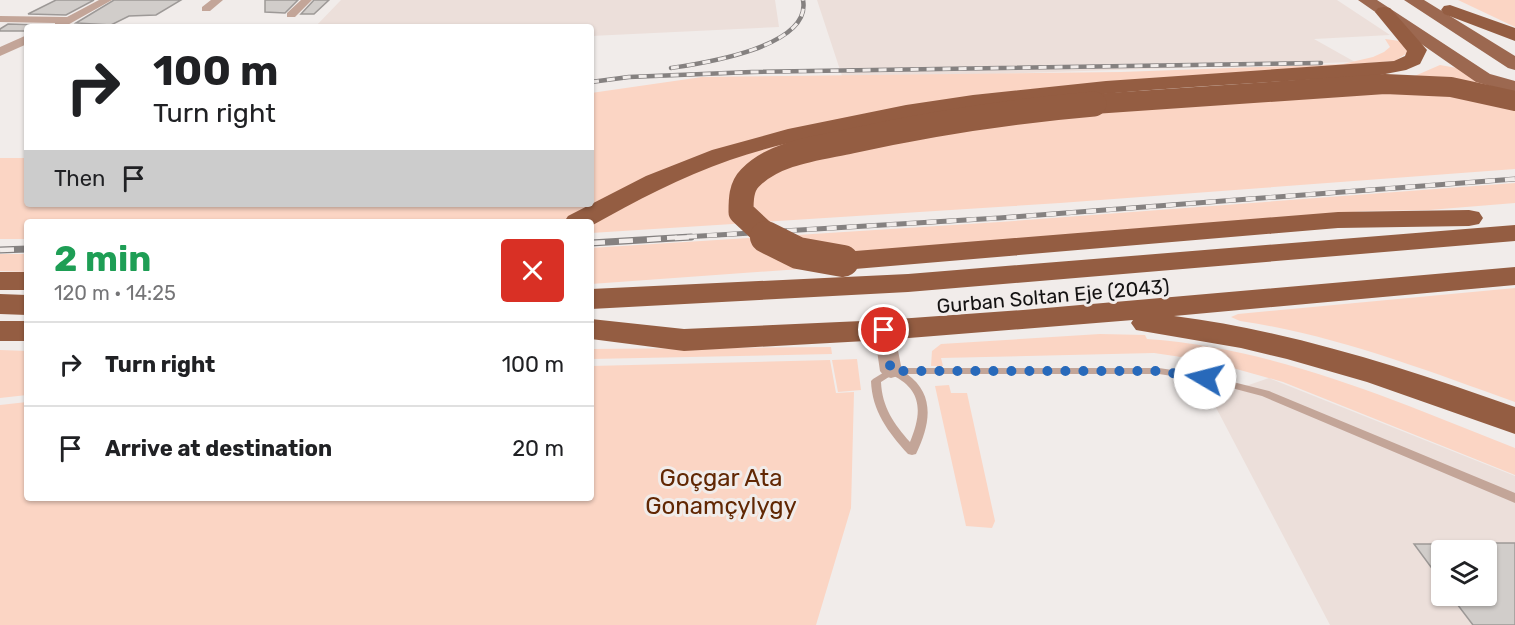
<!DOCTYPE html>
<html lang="en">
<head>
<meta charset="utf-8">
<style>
	:root { --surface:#fff; --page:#f2f2f2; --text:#202124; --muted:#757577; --line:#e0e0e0 }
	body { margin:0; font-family:Rubik,sans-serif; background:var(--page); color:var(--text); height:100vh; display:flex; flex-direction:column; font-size:22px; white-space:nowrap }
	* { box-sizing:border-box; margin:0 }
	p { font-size:20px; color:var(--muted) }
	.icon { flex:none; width:33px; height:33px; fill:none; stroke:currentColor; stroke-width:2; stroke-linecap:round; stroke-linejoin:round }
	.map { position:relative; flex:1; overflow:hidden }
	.drawer { position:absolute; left:24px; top:219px; width:570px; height:282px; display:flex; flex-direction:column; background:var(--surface); border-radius:6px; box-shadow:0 2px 4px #0004 }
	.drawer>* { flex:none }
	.hud { position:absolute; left:24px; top:24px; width:570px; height:183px; border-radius:6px; box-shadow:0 2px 4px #0004; background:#fff; color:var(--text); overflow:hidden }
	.tools { position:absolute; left:1431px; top:540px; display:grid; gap:12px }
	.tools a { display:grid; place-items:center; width:66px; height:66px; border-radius:6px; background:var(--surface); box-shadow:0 2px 4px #0004; font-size:30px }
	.pin { position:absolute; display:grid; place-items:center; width:51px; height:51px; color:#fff; margin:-26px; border:3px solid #fff; border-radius:50%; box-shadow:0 2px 6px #0007 }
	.me { position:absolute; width:66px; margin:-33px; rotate:278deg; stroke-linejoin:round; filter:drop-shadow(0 0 4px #0008) }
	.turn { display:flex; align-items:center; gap:21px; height:126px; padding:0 30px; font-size:27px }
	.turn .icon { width:78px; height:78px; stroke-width:2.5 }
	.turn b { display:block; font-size:42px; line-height:51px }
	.then { display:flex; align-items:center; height:57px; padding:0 30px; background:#0003; gap:12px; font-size:22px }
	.round { display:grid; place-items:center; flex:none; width:63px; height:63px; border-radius:6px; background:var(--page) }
	.headline { display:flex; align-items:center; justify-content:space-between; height:102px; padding:0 30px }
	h1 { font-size:36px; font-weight:700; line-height:45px; color:#1e9e55 }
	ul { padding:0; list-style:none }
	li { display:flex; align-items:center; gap:18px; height:84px; padding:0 30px; border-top:2px solid var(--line) }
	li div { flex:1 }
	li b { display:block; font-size:22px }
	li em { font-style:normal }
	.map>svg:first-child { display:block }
</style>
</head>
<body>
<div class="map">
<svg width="1515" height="625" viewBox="0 0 1515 625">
	<rect width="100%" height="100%" fill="#f1ecea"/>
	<!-- built -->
	<path fill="#ecdfda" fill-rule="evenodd" d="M341 0H775L779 27 591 36V27H315Z
		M817 0H1337L1390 35 1314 39 1355 62 843 79Z
		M1269 378 1515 476V625H1330L1211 398ZM1442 550H1486V596H1442Z"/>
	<!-- green -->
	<path fill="#fbd5c4" d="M1458 0H1515V27Z
		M1385 39 1407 42V53L1395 61 1079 85 976 95 1002 117 1410 78 1440 65 1457 68 1515 92V169L1060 203 591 233V222H27V239H0V158H27V204H591V93L702 77 1121 72 1343 64 1373 57 1384 52 1390 47Z
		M1515 183V203L1429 210 1366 211 1082 233 1093 248 591 284V248L1000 222Z
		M0 254H27V272L0 271Z
		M1515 288V402C1425 370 1335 335 1240 321L1231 317 1238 314Z
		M1100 334 1145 335 1147 339C1276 348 1396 401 1515 448V475L1283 382 1208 361 1154 353 941 358 943 366H931L932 351 941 344Z
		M831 347 832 354 591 359V349Z
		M0 350 27 351V395L0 398Z
		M857 359 861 390 838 392 832 360Z
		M830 360 836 393 854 392 851 508 816 625H0V405L27 402V498H591V366Z
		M949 385 951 393H967L995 521 992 528 966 526 935 386Z"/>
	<!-- building -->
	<path fill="#d1cdca" stroke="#9d9997" stroke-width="1.5" d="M56 0H94L66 15 28 14Z
		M114 0H181L156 15 129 16 111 25 76 23Z
		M265 0H298L285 13 265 12Z
		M314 0H329L314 14H301Z
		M8 24 41 25 27 27V31H0V29Z
		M1486 543H1515V625H1473L1451 596H1486Z
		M1414 544H1442V582Z"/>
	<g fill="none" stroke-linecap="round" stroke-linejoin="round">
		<!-- service -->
		<path fill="#c3a598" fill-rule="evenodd" d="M891 368H1159L1205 375 1269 391 1515 493V503L1262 396 1205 381 1159 374H907C936 395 930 425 916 454L912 455 908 454C888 432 872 411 871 381L873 379ZM892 375C923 390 922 413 910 442 894 424 882 407 881 382Z"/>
		<!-- minor -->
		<path fill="#c3a598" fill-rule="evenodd" d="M99 0H112L64 27H55V23L0 22V16L67 17Z
			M211 0H223L210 11H202V7Z
			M301 0H312L295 17H287V13Z
			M27 35V44L0 56V47Z
			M884 324 891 325 894 330 902 371 898 376 891 378 884 376 880 371 874 330 877 325Z"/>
		<!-- primary -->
		<path fill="#9c6850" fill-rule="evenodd" d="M1358 0H1377L1490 74 1515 81V93L1476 82Z
			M1404 0H1424L1515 56V70L1508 68Z"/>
		<!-- trunk -->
		<path fill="#945d42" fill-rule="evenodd" d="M1450 5 1515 28V41L1444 14 1441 10 1444 6Z
			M1384 7 1390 8 1427 50 1420 64 1406 70 1375 76C1206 86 1037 93 871 126 823 135 776 144 730 160 681 177 636 201 591 226V222H564L568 216 646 176 712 150 788 129 906 105 973 95 1106 81 1394 61 1405 56 1407 51 1375 12 1378 8Z
			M1469 210 1479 212 1483 218 1479 224 1469 226 1338 228 843 270 833 267 828 261 833 255 843 252 1338 212Z
			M1515 225V241L908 292 591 309V289L908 274Z
			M1515 267V285L1174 316C1291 331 1404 368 1515 407V434L1367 382 1287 359 1241 348 1136 330 1131 323 1133 320 884 340 684 351 591 339V319L684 329 884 320 1023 310Z
			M0 272H27V290H0Z
			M0 294 27 295V315L0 314Z
			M0 321H27V341H0Z"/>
		<!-- rail-far2 casing -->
		<g stroke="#858180" stroke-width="4.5">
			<path id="rail-far2" d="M671 68C704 63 812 47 803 0
				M591 82 629 77 752 72 1321 63"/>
		</g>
		<!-- rail-far1 casing -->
		<g stroke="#858180" stroke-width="5">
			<path id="rail-far1" d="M667 238 999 218 1515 179"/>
		</g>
		<!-- rail casing -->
		<g stroke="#858180" stroke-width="7">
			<path id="rail" d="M591 243 691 237
				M0 250 27 249"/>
		</g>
		<!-- rail-far2 -->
		<use href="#rail-far2" stroke="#f1ecea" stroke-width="3" stroke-dasharray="8" stroke-linecap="butt"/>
		<!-- rail-far1 -->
		<use href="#rail-far1" stroke="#f1ecea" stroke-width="4" stroke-dasharray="10" stroke-linecap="butt"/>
		<!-- rail -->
		<use href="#rail" stroke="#f1ecea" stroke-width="4.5" stroke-dasharray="14" stroke-linecap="butt"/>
		<!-- trunk-bridge-far2 -->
		<path stroke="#945d42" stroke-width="20" d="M1079 105 1385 84 1451 87 1515 101"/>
		<!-- trunk-bridge-far1 -->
		<path stroke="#945d42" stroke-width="25" d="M769 238 741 212C741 200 741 187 750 178 775 152 819 148 851 141 932 123 1012 111 1094 104"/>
		<!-- trunk-bridge -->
		<path stroke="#945d42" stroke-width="32" d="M766 237 798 253 843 261"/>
	</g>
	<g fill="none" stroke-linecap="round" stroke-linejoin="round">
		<!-- route -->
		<path stroke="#2869ba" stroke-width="10" stroke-dasharray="0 18" d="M884 330 891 371H1159L1205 378"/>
	</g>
	<g text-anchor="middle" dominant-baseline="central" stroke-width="6" stroke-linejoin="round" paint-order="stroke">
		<!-- street labels -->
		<g font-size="20" fill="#151313" stroke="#f1ecea">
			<text transform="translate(1053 296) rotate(-5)">Gurban Soltan Eje (2043)</text>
		</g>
		<!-- near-park labels -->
		<g font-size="24" fill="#612703" stroke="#f1ecea">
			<text x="721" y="478">Goçgar Ata<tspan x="721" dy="28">Gonamçylygy</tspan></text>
		</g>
	</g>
</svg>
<div class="tools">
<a><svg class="icon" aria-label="layers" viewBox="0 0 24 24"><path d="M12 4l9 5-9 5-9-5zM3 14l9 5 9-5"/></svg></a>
</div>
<div class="pin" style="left:884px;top:330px;background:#d93025"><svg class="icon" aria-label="arrive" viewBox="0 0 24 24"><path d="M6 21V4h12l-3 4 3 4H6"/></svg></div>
<svg class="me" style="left:1205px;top:378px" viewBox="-20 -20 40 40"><circle r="19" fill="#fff"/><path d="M0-13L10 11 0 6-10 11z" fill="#2869ba"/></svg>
<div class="hud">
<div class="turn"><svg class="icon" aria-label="right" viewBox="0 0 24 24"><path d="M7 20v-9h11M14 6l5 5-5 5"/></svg><div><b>100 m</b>Turn right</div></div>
<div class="then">Then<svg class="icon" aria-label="arrive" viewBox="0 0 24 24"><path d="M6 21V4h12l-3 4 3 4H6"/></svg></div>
</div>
<section class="drawer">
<div class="headline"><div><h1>2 min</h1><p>120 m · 14:25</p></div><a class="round" style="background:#d93025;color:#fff"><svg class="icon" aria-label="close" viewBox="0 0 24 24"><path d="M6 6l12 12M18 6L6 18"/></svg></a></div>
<ul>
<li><svg class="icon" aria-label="right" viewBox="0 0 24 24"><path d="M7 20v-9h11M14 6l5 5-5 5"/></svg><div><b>Turn right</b></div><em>100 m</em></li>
<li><svg class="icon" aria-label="arrive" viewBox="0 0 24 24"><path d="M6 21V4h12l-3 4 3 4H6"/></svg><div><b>Arrive at destination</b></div><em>20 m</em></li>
</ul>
</section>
</div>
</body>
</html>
